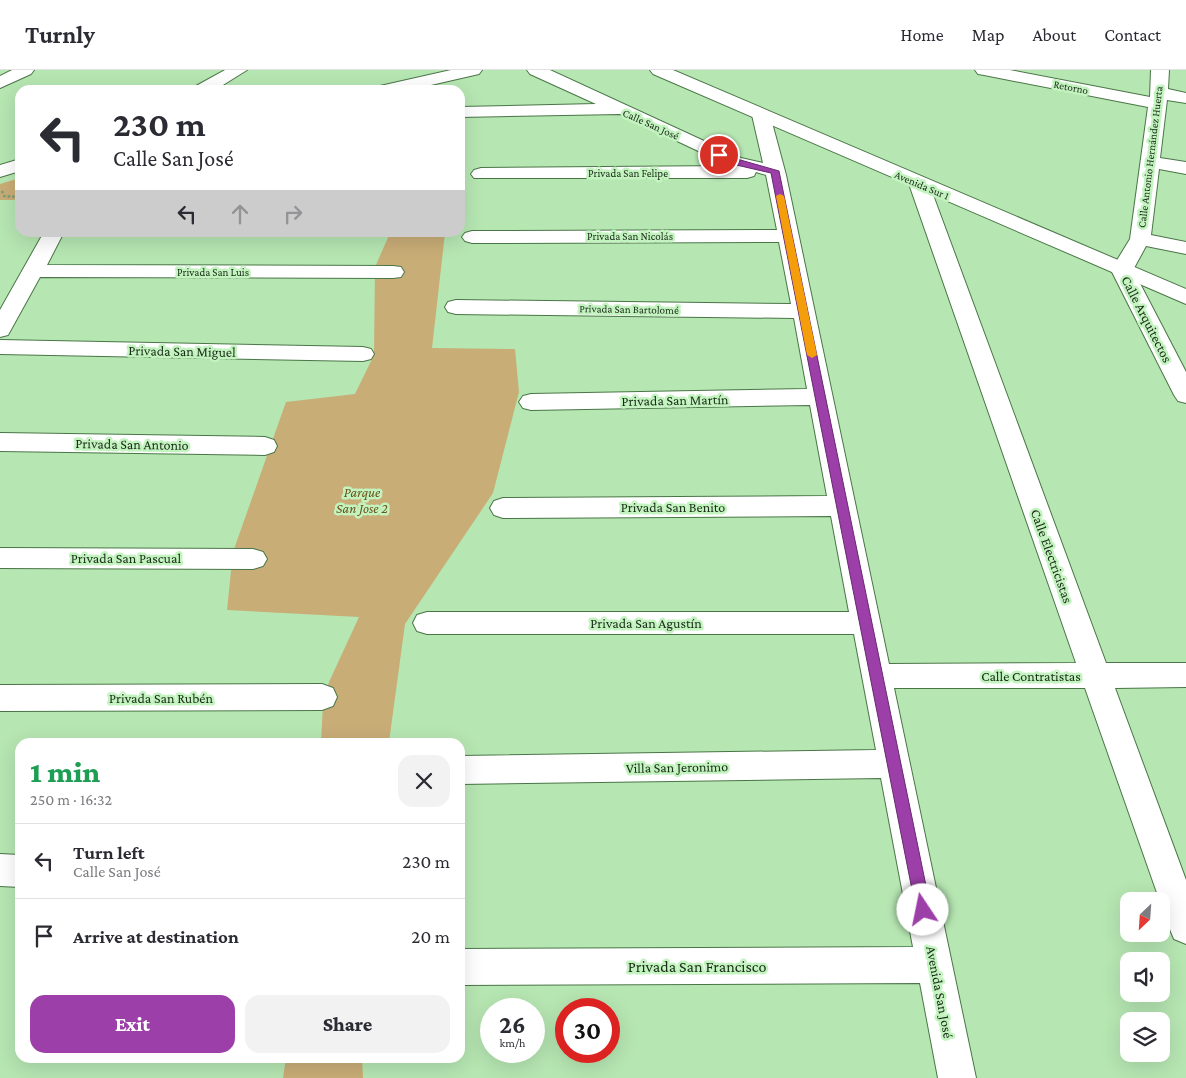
<!DOCTYPE html>
<html lang="en">
<head>
<meta charset="utf-8">
<style>
	:root { --surface:#fff; --page:#f2f2f3; --text:#2b2b33; --muted:#7c7c81; --line:#e1e1e2; --accent:#9d3fa9 }
	body { margin:0; font-family:"Crimson Pro",serif; background:var(--page); color:var(--text); height:100vh; display:flex; flex-direction:column; font-size:19px; white-space:nowrap }
	* { box-sizing:border-box; margin:0 }
	p { font-size:16px; color:var(--muted) }
	.icon { flex:none; width:28px; height:28px; fill:none; stroke:currentColor; stroke-width:2; stroke-linecap:round; stroke-linejoin:round }
	.map { position:relative; flex:1; overflow:hidden }
	.details { position:absolute; left:15px; top:668px; width:450px; height:325px; display:flex; flex-direction:column; background:var(--surface); border-radius:15px; box-shadow:0 5px 20px #0002 }
	.details>* { flex:none }
	.top-card { position:absolute; left:15px; top:15px; width:450px; height:152px; border-radius:15px; box-shadow:0 5px 20px #0002; background:#fff; color:var(--text); overflow:hidden }
	.needle { width:32px; rotate:205deg }
	.buttons { position:absolute; left:1120px; top:822px; display:grid; gap:10px }
	.buttons a { display:grid; place-items:center; width:50px; height:50px; border-radius:10px; background:var(--surface); box-shadow:0 5px 20px #0002; font-size:25px }
	.speed { position:absolute; left:480px; top:928px; display:flex; gap:10px; font-size:25px; font-weight:700; text-align:center }
	.speed>* { display:grid; place-content:center; width:65px; height:65px; border-radius:50%; background:var(--surface); box-shadow:0 5px 20px #0002; line-height:1 }
	.speed small { font-size:12px; font-weight:400 }
	.speed .limit { border:8px solid #d22; background:#fff; color:#111 }
	.pin { position:absolute; display:grid; place-items:center; width:42px; height:42px; color:#fff; margin:-21px; border:2px solid #fff; border-radius:50%; box-shadow:0 1px 5px #0007 }
	.me { position:absolute; width:55px; margin:-28px; rotate:349deg; stroke-linejoin:round; filter:drop-shadow(0 0 4px #0008) }
	.turn { display:flex; align-items:center; gap:18px; height:105px; padding:0 15px; font-size:22px }
	.turn .icon { width:65px; height:65px; stroke-width:2.5 }
	.turn b { display:block; font-size:35px; line-height:42px }
	.lanes { display:flex; align-items:center; height:48px; padding:0 15px; background:#0003; justify-content:center; gap:25px; direction:ltr }
	.lanes .off { opacity:.35 }
	.round { display:grid; place-items:center; flex:none; width:52px; height:52px; border-radius:15px; background:var(--page) }
	.overview { display:flex; align-items:center; justify-content:space-between; height:85px; padding:0 15px }
	h1 { font-size:30px; font-weight:800; line-height:38px; color:#1e9e55 }
	.primary-button { display:flex; gap:10px; margin-top:auto; padding:10px 15px }
	.primary-button a { flex:1; height:58px; border-radius:15px; background:var(--accent); color:#fff; font-size:20px; font-weight:800; line-height:58px; text-align:center }
	.primary-button a+a { background:var(--page); color:var(--text) }
	ul { padding:0; list-style:none }
	li { display:flex; align-items:center; gap:15px; height:75px; padding:0 15px; border-top:1px solid var(--line) }
	li div { flex:1 }
	li b { display:block; font-size:19px }
	li em { font-style:normal }
	header { display:flex; align-items:center; gap:30px; box-sizing:border-box; height:70px; padding:0 25px; background:var(--surface); border-bottom:1px solid var(--line) }
	header strong { font-size:24px }
	nav { display:flex; gap:28px; margin-inline-start:auto; font-size:18px }
	.map>svg:first-child { display:block }
</style>
</head>
<body>
<header>
<strong>Turnly</strong>
<nav><a>Home</a><a>Map</a><a>About</a><a>Contact</a></nav>
</header>
<div class="map">
<svg width="1186" height="1008" viewBox="0 0 1186 1008">
	<rect width="100%" height="100%" fill="#b6e6b2"/>
	<!-- green -->
	<path fill="#c9ad77" d="M20 108V130H0V114Z
		M390 163H445L432 278 515 279 519 322 493 423 405 554 389 672H321L323 634 329 612 359 547 227 540 233 482 286 332 355 324 374 285 375 197Z
		M286 988H362L363 1008H283Z"/>
	<g fill="none" stroke-linecap="round" stroke-linejoin="round">
		<!-- street casing -->
		<g stroke="#4a7647" stroke-width="2">
			<path id="street" d="M12 0H34L31 4 0 18V6Z
				M225 0H247L215 20H193L196 16Z
				M451 0H482L479 4 409 20H377L380 16Z
				M527 0H550L741 88 763 93 752 45 755 41H767L770 45 786 105 889 594 1076 593 909 114 912 110H926L929 114 1106 593H1186V617L1115 618 1186 810V874L1174 869 1169 857 1085 618H894L976 1008H938L920 913 460 915V879L913 877 881 708 460 714V686L876 680 854 564H427L417 561 413 553 417 545 427 542H849L831 446 503 448 494 445 490 438 494 431 503 428 827 426 810 335 531 340 523 338 519 332 523 326 531 324 807 319 794 248 456 244 448 242 445 237 448 232 456 230 791 234 779 172 472 173 465 171 462 167 465 163 472 161 777 160 766 105 756 102 754 106 747 108H474L471 104 474 100 481 98 730 96 620 44 460 47V37L596 34 530 4Z
				M975 0H1010L1150 27 1151 0H1169L1168 19 1186 23V33L1167 30 1160 88 1186 92V104L1159 99 1151 165 1186 172V184L1146 176 1133 200 1186 302V333L1178 331 1174 325 1111 200 1130 169 1148 37 984 5 978 4Z
				M20 89V101L0 107V95Z
				M44 162H64L47 195 393 196 401 197 404 202 401 207 393 208 40 207 8 265 0 267V240Z
				M0 270 363 277 371 279 374 284 371 289 363 291 0 284Z
				M0 363 265 367 274 370 277 376 274 382 265 385 0 381Z
				M0 478 253 479 263 482 267 489 263 496 253 499 0 498Z
				M322 614 333 618 337 627 333 636 322 640 0 641V615Z
				M0 784 20 785V817L0 816Z"/>
		</g>
		<!-- secondary casing -->
		<g stroke="#4a7647" stroke-width="2">
			<path id="secondary" d="M650 0H673L1186 219V234L653 4Z"/>
		</g>
		<!-- path -->
		<path stroke="#7a9e77" stroke-width="2.5" stroke-dasharray="2.5 2" stroke-linecap="butt" d="M2 121 4 126 20 127"/>
		<!-- street -->
		<use href="#street" fill="#fff" fill-rule="evenodd"/>
		<!-- secondary -->
		<use href="#secondary" fill="#fff" fill-rule="evenodd"/>
	</g>
	<!-- route -->
	<path fill="#9d3fa9" stroke="#66296e" d="M716 83 779 101 931 840 928 845 923 847 918 845 916 840 771 103 732 94 716 86Z"/>
	<!-- slow -->
	<path fill="#f59e0b" d="M780 124 784 126 817 285 812 288 807 285 776 126Z"/>
	<g text-anchor="middle" dominant-baseline="central" stroke-width="5" stroke-linejoin="round" paint-order="stroke">
		<!-- far-street labels -->
		<g font-size="11" fill="#1a2c19" stroke="#c3f3bf">
			<text transform="translate(1071 17) rotate(11)">Retorno</text>
			<text transform="translate(651 54) rotate(24)">Calle San José</text>
			<text transform="translate(1150 87) rotate(-83)">Calle Antonio Hernández Huerta</text>
			<text x="628" y="103">Privada San Felipe</text>
			<text transform="translate(922 115) rotate(23)">Avenida Sur 1</text>
			<text x="630" y="166">Privada San Nicolás</text>
			<text x="213" y="202">Privada San Luis</text>
			<text transform="translate(629 239) rotate(1)">Privada San Bartolomé</text>
		</g>
		<!-- street labels -->
		<g font-size="14" fill="#1a2c19" stroke="#c3f3bf">
			<text transform="translate(1147 249) rotate(63)">Calle Arquitectos</text>
			<text transform="translate(182 281) rotate(1)">Privada San Miguel</text>
			<text transform="translate(675 330) rotate(-1)">Privada San Martín</text>
			<text transform="translate(132 374) rotate(1)">Privada San Antonio</text>
			<text x="673" y="437">Privada San Benito</text>
			<text transform="translate(1052 486) rotate(70)">Calle Electricistas</text>
			<text x="126" y="488">Privada San Pascual</text>
			<text x="646" y="553">Privada San Agustín</text>
			<text x="1031" y="606">Calle Contratistas</text>
			<text x="161" y="628">Privada San Rubén</text>
			<text transform="translate(677 697) rotate(-1)">Villa San Jeronimo</text>
			<text transform="translate(940 922) rotate(79)">Avenida San José</text>
		</g>
		<!-- park labels -->
		<g font-size="14" font-style="italic" fill="#6c5119" stroke="#c3f3bf">
			<text x="362" y="422">Parque<tspan x="362" dy="16">San Jose 2</tspan></text>
		</g>
		<!-- near-street labels -->
		<g font-size="16" fill="#1a2c19" stroke="#c3f3bf">
			<text x="697" y="896">Privada San Francisco</text>
		</g>
	</g>
</svg>
<div class="buttons">
<a><svg class="needle" viewBox="-14 -14 28 28"><path d="M0-13l5 13h-10z" fill="#e53935"/><path d="M0 13l5-13h-10z" fill="#7c7c81"/></svg></a>
<a><svg class="icon" aria-label="sound" viewBox="0 0 24 24"><path d="M4 9h4l5-4v14l-5-4H4zM17 9q2 3 0 6"/></svg></a>
<a><svg class="icon" aria-label="layers" viewBox="0 0 24 24"><path d="M12 4l9 5-9 5-9-5zM3 14l9 5 9-5"/></svg></a>
</div>
<div class="speed"><div>26<small>km/h</small></div><div class="limit">30</div></div>
<div class="pin" style="left:719px;top:85px;background:#d93025"><svg class="icon" aria-label="arrive" viewBox="0 0 24 24"><path d="M6 21V4h12l-3 4 3 4H6"/></svg></div>
<svg class="me" style="left:923px;top:840px" viewBox="-20 -20 40 40"><circle r="19" fill="#fff"/><path d="M0-13L10 11 0 6-10 11z" fill="#9d3fa9"/></svg>
<div class="top-card">
<div class="turn"><svg class="icon" aria-label="left" viewBox="0 0 24 24"><path d="M17 20v-9H6M10 6l-5 5 5 5"/></svg><div><b>230 m</b>Calle San José</div></div>
<div class="lanes"><svg class="icon" aria-label="left" viewBox="0 0 24 24"><path d="M17 20v-9H6M10 6l-5 5 5 5"/></svg><svg class="icon off" aria-label="ahead" viewBox="0 0 24 24"><path d="M12 20V5M6 11l6-6 6 6"/></svg><svg class="icon off" aria-label="right" viewBox="0 0 24 24"><path d="M7 20v-9h11M14 6l5 5-5 5"/></svg></div>
</div>
<section class="details">
<div class="overview"><div><h1>1 min</h1><p>250 m · 16:32</p></div><a class="round"><svg class="icon" aria-label="close" viewBox="0 0 24 24"><path d="M6 6l12 12M18 6L6 18"/></svg></a></div>
<ul>
<li><svg class="icon" aria-label="left" viewBox="0 0 24 24"><path d="M17 20v-9H6M10 6l-5 5 5 5"/></svg><div><b>Turn left</b><p>Calle San José</p></div><em>230 m</em></li>
<li><svg class="icon" aria-label="arrive" viewBox="0 0 24 24"><path d="M6 21V4h12l-3 4 3 4H6"/></svg><div><b>Arrive at destination</b></div><em>20 m</em></li>
</ul>
<div class="primary-button"><a>Exit</a><a>Share</a></div>
</section>
</div>
</body>
</html>
